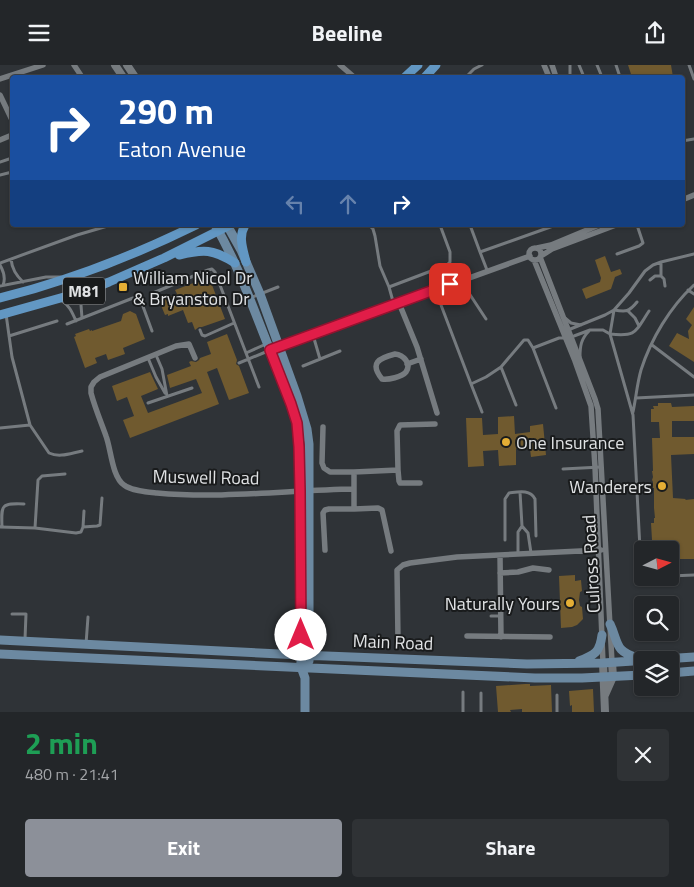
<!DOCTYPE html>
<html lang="en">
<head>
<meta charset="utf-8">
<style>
	:root { --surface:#232629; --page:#2f3235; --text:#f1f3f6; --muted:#a3a5a8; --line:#404346; --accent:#8c9099 }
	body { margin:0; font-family:"Titillium Web",sans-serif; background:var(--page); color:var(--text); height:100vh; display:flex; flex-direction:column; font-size:19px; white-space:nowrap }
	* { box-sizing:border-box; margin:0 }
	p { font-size:16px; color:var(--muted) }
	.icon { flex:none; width:28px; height:28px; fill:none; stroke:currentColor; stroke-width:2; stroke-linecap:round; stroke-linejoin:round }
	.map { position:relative; height:647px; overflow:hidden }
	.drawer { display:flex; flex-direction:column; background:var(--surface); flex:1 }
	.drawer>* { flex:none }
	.guide { position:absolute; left:10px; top:10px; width:675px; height:152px; border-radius:5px; box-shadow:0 1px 4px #0004,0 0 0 1px var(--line); background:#1a4fa0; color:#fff; overflow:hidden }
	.needle { width:32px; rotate:84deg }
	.controls { position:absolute; left:634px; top:476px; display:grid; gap:10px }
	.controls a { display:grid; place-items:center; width:45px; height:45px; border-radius:5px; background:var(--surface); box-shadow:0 1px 4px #0004,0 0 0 1px var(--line); font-size:25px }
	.pin { position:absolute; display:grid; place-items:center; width:42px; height:42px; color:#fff; margin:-21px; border-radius:10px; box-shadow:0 2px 8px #0006 }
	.me { position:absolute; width:55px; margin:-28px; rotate:0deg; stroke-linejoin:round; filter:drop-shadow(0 0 4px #0008) }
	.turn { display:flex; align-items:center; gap:18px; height:105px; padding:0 25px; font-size:22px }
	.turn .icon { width:65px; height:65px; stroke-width:2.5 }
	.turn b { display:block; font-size:35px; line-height:42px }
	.lanes { display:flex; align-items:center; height:48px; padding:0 25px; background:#0003; justify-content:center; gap:25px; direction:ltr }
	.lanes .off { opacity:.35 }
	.round { display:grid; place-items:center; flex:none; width:52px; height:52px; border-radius:5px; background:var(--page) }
	.summary { display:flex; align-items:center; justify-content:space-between; height:85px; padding:0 25px }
	h1 { font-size:30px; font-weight:700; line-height:38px; color:#1e9e55 }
	.button { display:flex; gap:10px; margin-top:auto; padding:10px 25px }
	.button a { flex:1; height:58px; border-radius:5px; background:var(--accent); color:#fff; font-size:20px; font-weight:700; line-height:58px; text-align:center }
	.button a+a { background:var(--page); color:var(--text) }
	header { display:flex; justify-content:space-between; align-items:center; height:65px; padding:0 25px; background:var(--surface); font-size:22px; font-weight:700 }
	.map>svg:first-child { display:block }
</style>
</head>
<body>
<header><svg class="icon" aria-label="menu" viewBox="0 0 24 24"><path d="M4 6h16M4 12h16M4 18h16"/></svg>Beeline<svg class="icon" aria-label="share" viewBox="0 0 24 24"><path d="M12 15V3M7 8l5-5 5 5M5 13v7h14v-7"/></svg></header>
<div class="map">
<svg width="694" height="647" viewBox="0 0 694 647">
	<rect width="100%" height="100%" fill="#2f3337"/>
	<!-- building -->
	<path fill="#705a2f" d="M628 0H671L673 12H632Z
		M605 191 611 207 620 204 622 209 615 212 611 224 586 234 582 224 600 217 601 213 595 195Z
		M209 212 225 254 202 262H199L195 265 192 257 188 258 183 245 168 251V249L165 250 160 238 163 237 162 235 177 229 175 225Z
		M694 242V297L669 281 677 268 689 274 688 266 692 260 686 254Z
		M130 246 136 249 145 274 123 283 125 289 108 295 106 289 95 293 97 298 85 303 74 272 76 271 75 269 89 264 90 266 92 265V266L121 256 123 249Z
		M227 269 237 295 236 299 239 301 249 328 229 335 217 303 207 307 219 339 130 373 123 355 134 351 127 332 117 336 112 321 150 307 158 324 141 331 148 348 202 328 196 314 170 323 167 310 191 301 189 297 191 296 196 297 199 295 200 293 211 289 207 277Z
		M658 338H671L672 342 694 341V356H672V372H694V389L671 390 673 433 686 434 685 435 694 434V494H680V500L670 497V485H656L652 475 651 458H654V453H655L654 443V423H653V417L652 415 653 412 652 406H653L652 373H660L659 357H651V344H654L653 341H658Z
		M514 351 515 369 530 367V361L543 359 546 390 531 392 530 384H516V400L499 401 498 385 483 386 484 401 468 402 466 353H482L483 370 498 369V352Z
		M575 510V516L581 515 582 526 580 527 579 535 580 541 582 542 583 554 577 560 572 562 561 563 559 511Z
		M525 619H530V621L551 620 552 647H522V644L510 645 511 647H498L496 621Z
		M593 624 594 647H572V640L570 641 569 626Z"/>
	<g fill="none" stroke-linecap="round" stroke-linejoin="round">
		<!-- service -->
		<path stroke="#767b7f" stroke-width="3" d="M570 0V12
			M579 0 584 12
			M597 0 602 12
			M616 0 620 12
			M689 0 694 14
			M466 12 474 4 482 0
			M682 76 694 74
			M0 97 12 93
			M0 110 12 107
			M369 160 373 164 375 171 380 201 389 222 394 240
			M470 160 480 187 556 160
			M480 187 487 205
			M617 189 639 181 643 178 637 160
			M11 194C12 204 16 210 23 217
			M0 198 77 170 111 160
			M0 200C4 207 6 213 3 220
			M661 211V197
			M650 215 655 211H661L664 214 665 221
			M461 216 486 254
			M0 221 46 212H61
			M389 222 447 200 450 197V187L440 160
			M688 225 694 229
			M153 228 208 205 212 204 215 207 259 322
			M250 233 278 222
			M61 235C69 240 72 247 76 256
			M637 237C629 247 626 247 614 245L610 269C637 272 635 267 649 246
			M441 240 471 319 486 312 501 302 524 275H528L533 283
			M628 246 635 253 639 261
			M82 253 81 240 87 228
			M565 253 571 258 581 260
			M67 259 133 233H138L141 236 152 266
			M200 265 202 270 205 271 234 258
			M568 265 605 250 614 245 629 228 645 206 653 200 661 197 694 189
			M313 270 320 294
			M9 271 57 256
			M652 280 694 312
			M246 288 266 279
			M156 290 162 304 167 331
			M580 292C580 281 581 274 589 266
			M148 293 156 312 165 328
			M239 298 268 286
			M303 301 340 286
			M501 302 516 340
			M471 319 482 347
			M636 333 694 330
			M148 338 192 323
			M556 343 533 283 559 273H566L574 271 590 265H603L610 269 633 350 640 484 642 492
			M633 347C636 333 637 319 641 305 651 274 670 242 694 220
			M30 360 49 388C60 393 71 388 82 386
			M0 363 30 360 12 292 6 249
			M563 404 601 402
			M520 427 522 461 528 468 531 488
			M0 462 35 463 76 468 81 467 83 462 84 446
			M2 462C1 440 1 438 24 439
			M83 462 97 461 100 460 102 433
			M35 463 38 415 42 411 65 409
			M505 475V434L509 428C518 427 530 424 535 434L536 471
			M518 489V467L522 461
			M670 511 694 510
			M12 549H26L25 574
			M491 551H500
			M86 579 88 552
			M463 627V647
			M481 628V647
			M557 630V647"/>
		<!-- minor -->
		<path stroke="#767b7f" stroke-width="5.5" d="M74 0 82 12
			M340 0 354 12
			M544 0 549 12
			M552 0 556 12
			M0 14 43 0
			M0 30 12 55
			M0 75 12 70
			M682 135 694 130
			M537 183 551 180 599 160
			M529 189a6 6 0 1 1 12 0a6 6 0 1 1-12 0Z
			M541 191 552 184 616 160
			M540 192 595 334 598 344 612 597
			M534 195 575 296 591 341 595 402 603 598
			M399 238 417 282 437 348
			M278 282 530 191
			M395 289C403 290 412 298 406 307 402 312 388 315 382 314 369 298 379 293 395 289Z
			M195 293 189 279 176 281 100 312 94 317 91 322V328C95 343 101 357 106 371 111 384 112 412 124 420 132 426 147 427 157 428 223 434 289 425 354 424V407L398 405 397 366 400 360 435 359
			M407 299 421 294
			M323 362 322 398 324 403 330 407H354
			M398 405 399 416 400 418H420
			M354 424V444L378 443 382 445 391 486
			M325 485 323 448 325 445 329 444H354
			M500 490 501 572
			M500 508 518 507 533 503 549 505
			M467 571 550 572
			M398 575 397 505 403 500 410 498 457 492 601 485"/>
		<!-- tertiary -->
		<path stroke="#767b7f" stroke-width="8" d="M115 0 123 12
			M127 0 135 12
			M603 598 605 647
			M605 630 613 612 612 597"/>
		<!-- secondary -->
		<path stroke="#6c89a1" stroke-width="9" d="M215 160C238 199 253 243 270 285 279 309 293 334 297 360 302 393 300 428 301 462 301 509 301 556 301 602L305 613V647
			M227 160 241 185 260 229 297 331 307 364 309 379V596
			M610 559C619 578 614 586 638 593
			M0 575 301 590 527 599 603 598 694 592
			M0 589 535 613H582L642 610
			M579 596C595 590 600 587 602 570
			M670 608 694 606"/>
		<!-- primary -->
		<path stroke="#6297c3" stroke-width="9" d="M405 12 418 0
			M425 12 436 0
			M245 160C238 172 243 184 246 197
			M179 190C204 184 213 184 235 198
			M0 233C68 216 133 191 196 160
			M0 250 89 225 109 217 164 193 230 160"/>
	</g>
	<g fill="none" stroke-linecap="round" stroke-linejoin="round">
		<!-- route casing -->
		<g stroke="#92132f" stroke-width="12">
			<path id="route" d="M301 570 300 426 299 382 297 358 291 339 270 285 450 219"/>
		</g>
		<!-- route -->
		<use href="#route" stroke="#e11d48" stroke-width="9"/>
	</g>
	<!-- markers -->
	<g fill="#e4ae35" stroke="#191b1c" stroke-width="2">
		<rect x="118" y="217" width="10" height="10" rx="2.5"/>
		<circle cx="506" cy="377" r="5"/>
		<circle cx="662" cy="421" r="5"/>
		<circle cx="570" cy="538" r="5"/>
	</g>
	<g text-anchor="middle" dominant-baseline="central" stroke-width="4" stroke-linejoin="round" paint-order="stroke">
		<!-- shield labels -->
		<rect fill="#191b1c" stroke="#a4a6a8" stroke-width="1" x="63" y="212.5" width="42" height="27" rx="4"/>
		<g font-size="16" font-weight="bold" fill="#e0e2e4">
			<text x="84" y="226">M81</text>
		</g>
		<!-- poi labels -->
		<g font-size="18" fill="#e0e2e4" stroke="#191b1c" text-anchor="start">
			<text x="133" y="212">William Nicol Dr<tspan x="133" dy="21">&amp; Bryanston Dr</tspan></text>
			<text x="516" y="377">One Insurance</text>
			<text x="652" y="421" text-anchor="end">Wanderers</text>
			<text x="560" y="538" text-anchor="end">Naturally Yours</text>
		</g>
		<!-- street labels -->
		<g font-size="18" fill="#e0e2e4" stroke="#191b1c">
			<text transform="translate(206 412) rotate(1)">Muswell Road</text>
			<text transform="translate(591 499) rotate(-93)">Culross Road</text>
			<text transform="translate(393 577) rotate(2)">Main Road</text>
		</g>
	</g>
</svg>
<div class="controls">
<a><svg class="needle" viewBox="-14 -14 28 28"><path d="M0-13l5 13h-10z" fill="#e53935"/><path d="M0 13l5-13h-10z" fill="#a3a5a8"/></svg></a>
<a><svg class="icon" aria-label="search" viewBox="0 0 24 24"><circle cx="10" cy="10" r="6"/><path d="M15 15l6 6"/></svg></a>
<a><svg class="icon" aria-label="layers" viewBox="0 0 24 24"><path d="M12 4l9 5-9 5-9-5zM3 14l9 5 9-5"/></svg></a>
</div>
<div class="pin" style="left:450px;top:219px;background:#d93025"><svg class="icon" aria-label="arrive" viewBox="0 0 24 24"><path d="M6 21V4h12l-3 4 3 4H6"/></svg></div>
<svg class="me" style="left:301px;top:570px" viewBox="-20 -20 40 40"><circle r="19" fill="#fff"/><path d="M0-13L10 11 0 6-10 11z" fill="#e11d48"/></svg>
<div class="guide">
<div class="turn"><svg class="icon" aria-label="right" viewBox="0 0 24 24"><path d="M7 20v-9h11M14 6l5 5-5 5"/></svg><div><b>290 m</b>Eaton Avenue</div></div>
<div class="lanes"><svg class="icon off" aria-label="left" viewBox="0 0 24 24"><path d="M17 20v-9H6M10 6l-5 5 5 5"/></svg><svg class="icon off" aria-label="ahead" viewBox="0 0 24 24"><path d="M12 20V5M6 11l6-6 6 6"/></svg><svg class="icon" aria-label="right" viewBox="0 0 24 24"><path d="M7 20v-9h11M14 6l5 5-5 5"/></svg></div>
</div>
</div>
<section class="drawer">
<div class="summary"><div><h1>2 min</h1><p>480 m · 21:41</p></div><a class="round"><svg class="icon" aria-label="close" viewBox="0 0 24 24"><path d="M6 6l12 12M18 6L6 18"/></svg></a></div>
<div class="button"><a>Exit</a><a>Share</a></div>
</section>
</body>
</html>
